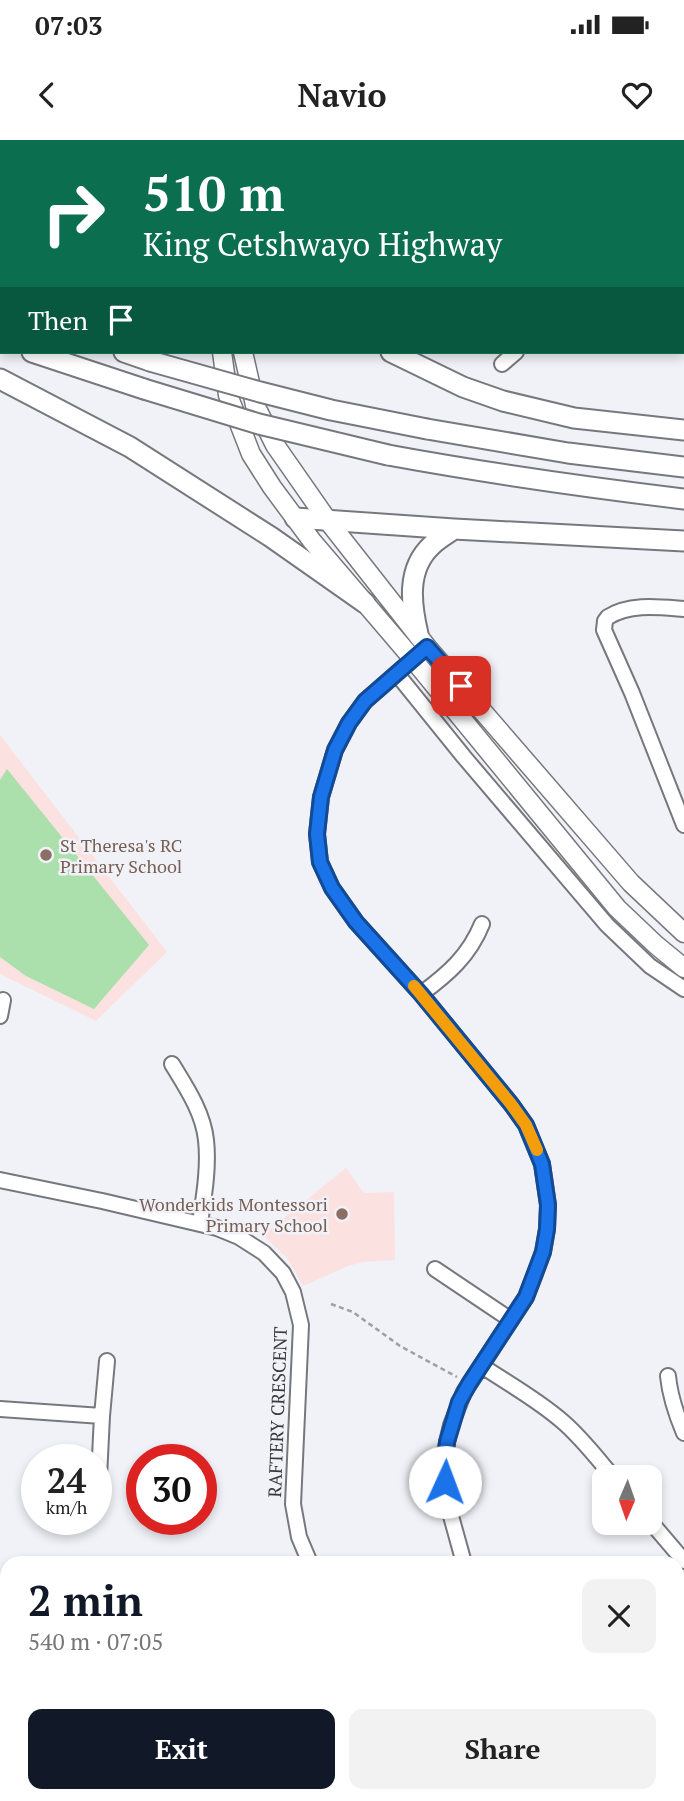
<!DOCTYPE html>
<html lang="en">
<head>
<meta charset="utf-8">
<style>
	:root { --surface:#fff; --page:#f2f2f2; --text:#222; --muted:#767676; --accent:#111827 }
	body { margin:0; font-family:"PT Serif",serif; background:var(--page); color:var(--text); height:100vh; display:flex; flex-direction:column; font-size:26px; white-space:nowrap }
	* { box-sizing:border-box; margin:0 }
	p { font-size:23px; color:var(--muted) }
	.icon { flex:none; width:38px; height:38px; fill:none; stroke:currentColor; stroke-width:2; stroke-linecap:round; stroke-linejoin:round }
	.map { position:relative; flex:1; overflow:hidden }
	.sheet { position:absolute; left:0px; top:1416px; width:684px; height:247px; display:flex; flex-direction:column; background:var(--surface); border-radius:21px 21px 0 0; box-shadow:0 4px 10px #0003 }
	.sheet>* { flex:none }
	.banner { position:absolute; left:0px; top:0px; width:684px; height:214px; box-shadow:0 4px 10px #0003; background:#0b6e4f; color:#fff; overflow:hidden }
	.needle { width:46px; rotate:182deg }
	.fabs { position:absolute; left:592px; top:1325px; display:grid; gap:14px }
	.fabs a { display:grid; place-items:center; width:70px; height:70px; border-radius:14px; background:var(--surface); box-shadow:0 4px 10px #0003; font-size:35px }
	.speed { position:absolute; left:21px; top:1304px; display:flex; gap:14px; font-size:35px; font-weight:700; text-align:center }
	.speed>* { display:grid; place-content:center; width:91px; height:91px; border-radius:50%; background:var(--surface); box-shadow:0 4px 10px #0003; line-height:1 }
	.speed small { font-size:18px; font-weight:400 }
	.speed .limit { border:10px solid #d22; background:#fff; color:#111 }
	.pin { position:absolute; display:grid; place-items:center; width:60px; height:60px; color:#fff; margin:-30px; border-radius:14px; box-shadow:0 4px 10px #0006 }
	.me { position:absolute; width:77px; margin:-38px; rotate:2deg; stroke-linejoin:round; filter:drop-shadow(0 0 5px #0008) }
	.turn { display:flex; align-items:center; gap:24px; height:147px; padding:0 28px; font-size:32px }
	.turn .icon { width:91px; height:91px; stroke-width:2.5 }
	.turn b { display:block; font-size:49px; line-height:60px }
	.then { display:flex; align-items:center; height:66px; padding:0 28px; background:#0003; gap:14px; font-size:26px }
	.round { display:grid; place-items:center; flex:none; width:74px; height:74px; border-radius:14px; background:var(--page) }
	.overview { display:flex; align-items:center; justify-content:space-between; height:119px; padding:0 28px }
	h1 { font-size:42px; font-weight:700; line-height:52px; color:var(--accent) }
	.cta { display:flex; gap:14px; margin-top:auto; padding:14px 28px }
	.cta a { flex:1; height:80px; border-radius:14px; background:var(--accent); color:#fff; font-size:28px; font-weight:700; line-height:80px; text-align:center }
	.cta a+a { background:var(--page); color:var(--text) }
	.status { display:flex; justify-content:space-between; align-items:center; height:49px; padding:0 35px; background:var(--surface); direction:ltr }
	.status svg { height:19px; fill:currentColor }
	header { display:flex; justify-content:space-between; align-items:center; height:91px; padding:0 28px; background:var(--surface); font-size:32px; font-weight:700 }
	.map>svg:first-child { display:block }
</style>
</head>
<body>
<div class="status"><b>07:03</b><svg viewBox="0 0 49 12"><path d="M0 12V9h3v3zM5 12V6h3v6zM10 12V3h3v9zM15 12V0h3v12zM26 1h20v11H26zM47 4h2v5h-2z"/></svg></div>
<header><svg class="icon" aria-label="back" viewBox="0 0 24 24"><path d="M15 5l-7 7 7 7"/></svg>Navio<svg class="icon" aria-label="heart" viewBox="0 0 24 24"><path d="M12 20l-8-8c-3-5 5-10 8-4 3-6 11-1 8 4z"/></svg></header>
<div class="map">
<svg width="684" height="1661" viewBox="0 0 684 1661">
	<rect width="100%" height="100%" fill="#f0f2f8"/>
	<!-- education -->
	<path fill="#fce1e1" d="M0 595 167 812 96 881 0 834Z
		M346 1028 364 1053 394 1052 395 1120 363 1122 348 1126 303 1146 287 1118 263 1095Z"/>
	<!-- green -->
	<path fill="#abdfac" d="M7 629 149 805 94 869 26 836 0 817V640Z
		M0 1593 7 1594V1656H142L147 1658 138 1661H0Z"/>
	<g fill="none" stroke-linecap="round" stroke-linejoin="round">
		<!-- stream -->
		<path stroke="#67d6de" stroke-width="3.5" d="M355 2 356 0"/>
		<!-- minor casing -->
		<g stroke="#77787e" stroke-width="18">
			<path id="minor" d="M81 2 84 0
				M682 67 684 66
				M682 100 684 102
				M502 224 516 212
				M684 469C659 467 630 463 608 477L605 481 604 490 632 553 684 685
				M421 512 365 561 349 583 335 610 321 657 317 694 320 722 332 748 356 782 421 854 511 964 526 985 542 1024 548 1065 547 1089 543 1112 535 1134 526 1157 464 1252 451 1285 447 1302 444 1326 446 1358 464 1423
				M397 534 464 617 607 785 650 826 684 849
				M421 854C448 834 469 816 482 784
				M0 876 3 860
				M172 924C186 947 203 972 206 1000 209 1027 204 1056 200 1083
				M0 1040 102 1061 217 1088 239 1097 264 1113 283 1133 293 1152 301 1185 293 1364 299 1397 310 1423
				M435 1129 511 1180
				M482 1226C509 1244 538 1260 562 1281 581 1297 597 1318 613 1337
				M668 1236C670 1257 676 1274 684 1293
				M0 1269 102 1276 99 1337
				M102 1276 107 1221
				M649 1380 684 1421
				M0 1485 7 1486
				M0 1503 7 1505
				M290 1656 298 1661
				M320 1656 328 1661
				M664 1656 672 1661"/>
		</g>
		<!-- major casing -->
		<g stroke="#77787e" stroke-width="21">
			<path id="major" d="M264 2 265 0
				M282 2V0
				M222 212 228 255 251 314 272 347 312 401 412 518 617 768 656 805 684 828
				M243 212 255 265 275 305 328 381 427 507 631 743 684 793"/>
		</g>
		<!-- highway casing -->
		<g stroke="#77787e" stroke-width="23">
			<path id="highway" d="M0 139H2
				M0 168 2 169
				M0 200 2 201
				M32 212 144 249
				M124 212 150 221
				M391 212 463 247 503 261 574 278 684 290
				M0 239 130 307 271 397 365 463
				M427 289 568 313 684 327
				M388 315C486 333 585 347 684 359
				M295 378 454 389 684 401
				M418 494C411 464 406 429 432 405 438 399 447 394 454 389"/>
		</g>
		<!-- path -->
		<path stroke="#9fa0a4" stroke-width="2.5" stroke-dasharray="5 3.5" stroke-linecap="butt" d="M331 1164 353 1172 400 1206 457 1237"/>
		<!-- minor -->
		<use href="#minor" stroke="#fff" stroke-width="14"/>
		<!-- major -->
		<use href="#major" stroke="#fff" stroke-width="18"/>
		<!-- highway -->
		<use href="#highway" stroke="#fff" stroke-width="19"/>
		<!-- highway-bridge casing -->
		<g stroke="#77787e" stroke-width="23" stroke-linecap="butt">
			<path id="highway-bridge" d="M150 221 260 252 331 270 427 289
				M144 249 259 284 388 315"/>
		</g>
		<!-- highway-bridge -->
		<use href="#highway-bridge" stroke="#fff" stroke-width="19"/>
	</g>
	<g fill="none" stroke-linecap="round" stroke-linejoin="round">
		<!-- route casing -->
		<g stroke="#114b97" stroke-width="18">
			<path id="route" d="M445 1342 444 1326 447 1302 459 1262 469 1244 526 1157 543 1112 547 1089 548 1065 542 1024 526 985 511 964 421 854 356 782 332 748 320 722 317 694 321 657 335 610 349 583 365 561 427 507 461 546"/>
		</g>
		<!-- route -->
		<use href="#route" stroke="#1a73e8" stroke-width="12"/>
		<!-- slow -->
		<path stroke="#f59e0b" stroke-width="12" d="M414 846 511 964 526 985 537 1010"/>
	</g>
	<!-- markers -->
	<g fill="#8d6e63" stroke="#f0f2f8" stroke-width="2.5">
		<circle cx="46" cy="715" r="7"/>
		<circle cx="342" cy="1074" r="7"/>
	</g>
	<g text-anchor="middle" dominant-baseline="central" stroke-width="5" stroke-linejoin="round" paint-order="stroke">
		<!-- education labels -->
		<g font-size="18" fill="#785e54" stroke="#f0f2f8" text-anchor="start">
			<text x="60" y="705">St Theresa's RC<tspan x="60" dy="21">Primary School</tspan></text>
			<text x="328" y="1064" text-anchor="end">Wonderkids Montessori<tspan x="328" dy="21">Primary School</tspan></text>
		</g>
		<!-- street labels -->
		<g font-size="18" fill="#3a3a3d" stroke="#f0f2f8">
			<text transform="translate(277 1272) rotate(-88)">RAFTERY CRESCENT</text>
		</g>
	</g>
</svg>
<div class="fabs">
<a><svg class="needle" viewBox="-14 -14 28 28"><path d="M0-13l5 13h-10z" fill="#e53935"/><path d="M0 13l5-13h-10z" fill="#767676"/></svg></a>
</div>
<div class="speed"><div>24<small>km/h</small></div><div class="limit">30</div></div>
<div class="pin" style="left:461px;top:546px;background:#d93025"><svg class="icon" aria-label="arrive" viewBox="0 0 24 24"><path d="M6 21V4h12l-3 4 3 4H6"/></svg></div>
<svg class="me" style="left:445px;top:1342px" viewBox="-20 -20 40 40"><circle r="19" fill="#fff"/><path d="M0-13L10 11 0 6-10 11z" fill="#1a73e8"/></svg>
<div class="banner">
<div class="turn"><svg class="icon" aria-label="right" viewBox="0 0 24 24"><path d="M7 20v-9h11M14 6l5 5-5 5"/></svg><div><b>510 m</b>King Cetshwayo Highway</div></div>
<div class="then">Then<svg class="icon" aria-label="arrive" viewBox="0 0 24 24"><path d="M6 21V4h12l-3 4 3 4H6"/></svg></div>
</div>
<section class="sheet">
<div class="overview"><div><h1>2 min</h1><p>540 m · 07:05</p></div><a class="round"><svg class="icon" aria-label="close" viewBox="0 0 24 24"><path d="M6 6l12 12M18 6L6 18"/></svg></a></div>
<div class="cta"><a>Exit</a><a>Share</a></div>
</section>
</div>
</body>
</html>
